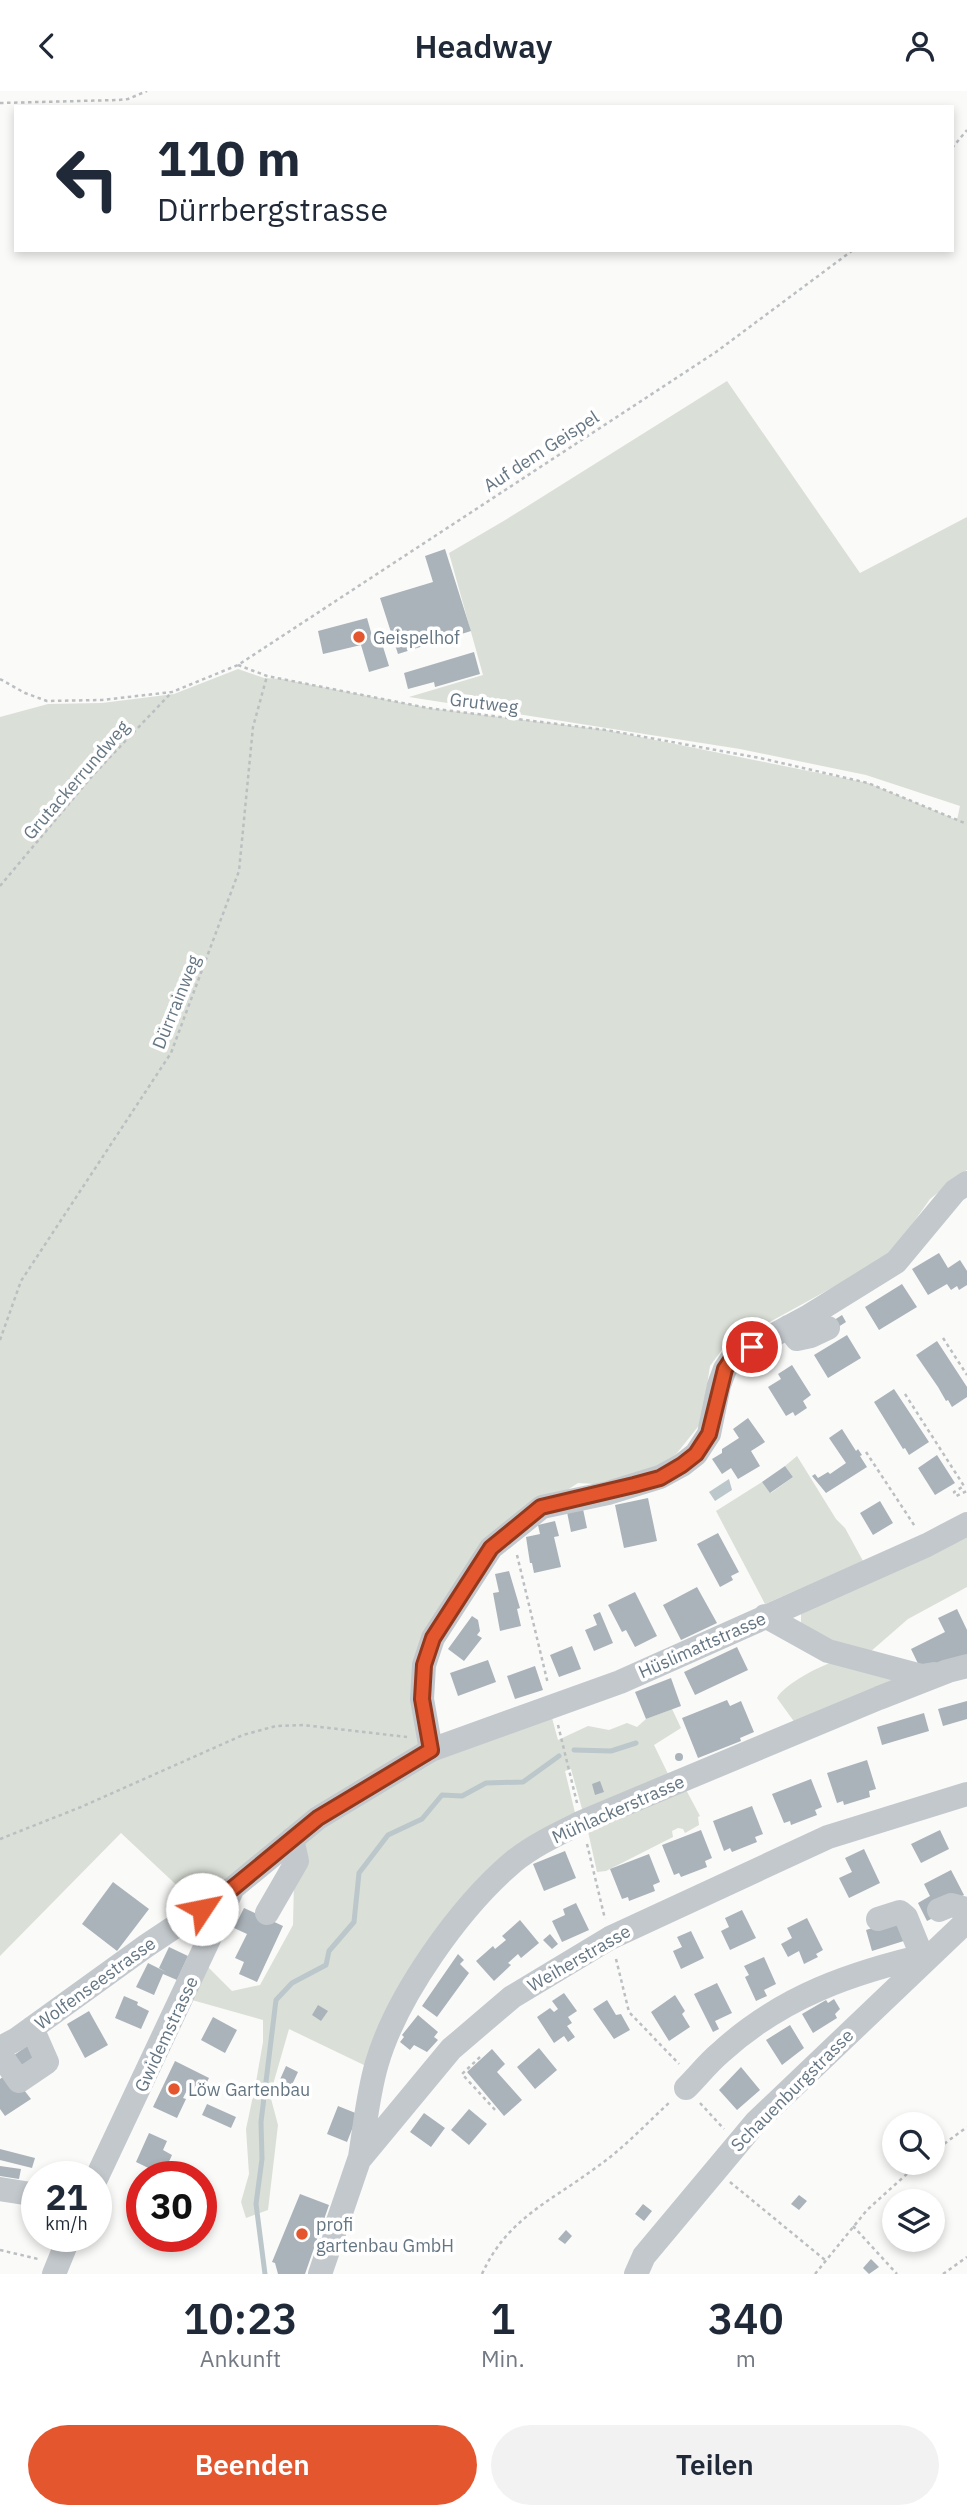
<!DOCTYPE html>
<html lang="de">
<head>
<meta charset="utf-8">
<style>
	:root { --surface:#fff; --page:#f2f2f3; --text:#1f2937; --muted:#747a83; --accent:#e4572e }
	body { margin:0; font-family:"IBM Plex Sans",sans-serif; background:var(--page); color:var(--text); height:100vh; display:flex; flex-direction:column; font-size:26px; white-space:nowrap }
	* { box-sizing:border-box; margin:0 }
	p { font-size:23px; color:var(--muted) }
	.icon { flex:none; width:38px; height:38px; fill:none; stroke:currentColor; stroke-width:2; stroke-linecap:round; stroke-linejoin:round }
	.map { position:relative; height:2183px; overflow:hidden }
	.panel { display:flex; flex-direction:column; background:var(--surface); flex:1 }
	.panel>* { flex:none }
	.banner { position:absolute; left:14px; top:14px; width:940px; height:147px; border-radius:0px; box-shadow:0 4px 10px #0003; background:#fff; color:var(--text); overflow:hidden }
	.fabs { position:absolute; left:882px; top:2021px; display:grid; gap:14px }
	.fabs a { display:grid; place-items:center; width:63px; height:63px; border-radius:50%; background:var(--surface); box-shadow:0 4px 10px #0003; font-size:35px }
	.speed { position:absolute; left:21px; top:2070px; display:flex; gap:14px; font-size:35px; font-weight:700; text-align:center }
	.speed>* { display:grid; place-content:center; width:91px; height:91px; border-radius:50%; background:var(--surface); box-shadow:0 4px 10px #0003; line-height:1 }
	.speed small { font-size:18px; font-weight:400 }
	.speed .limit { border:10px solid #d22; background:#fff; color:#111 }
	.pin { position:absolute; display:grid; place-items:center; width:60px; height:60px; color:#fff; margin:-30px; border:4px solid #fff; border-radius:50%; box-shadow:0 2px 7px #0007 }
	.me { position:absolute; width:77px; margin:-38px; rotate:56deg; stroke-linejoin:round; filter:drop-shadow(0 0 5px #0008) }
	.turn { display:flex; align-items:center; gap:24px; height:147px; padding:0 28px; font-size:32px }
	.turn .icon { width:91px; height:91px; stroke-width:2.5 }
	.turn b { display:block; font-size:49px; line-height:60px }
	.eta { display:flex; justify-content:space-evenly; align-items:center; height:119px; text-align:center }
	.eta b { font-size:42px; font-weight:600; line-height:49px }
	.button { display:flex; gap:14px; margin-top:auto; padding:14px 28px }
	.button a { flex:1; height:80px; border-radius:42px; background:var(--accent); color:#fff; font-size:28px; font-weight:600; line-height:80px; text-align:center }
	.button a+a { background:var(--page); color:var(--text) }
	header { display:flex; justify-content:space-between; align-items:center; height:91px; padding:0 28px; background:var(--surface); font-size:32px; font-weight:600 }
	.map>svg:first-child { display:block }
</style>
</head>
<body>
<header><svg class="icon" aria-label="back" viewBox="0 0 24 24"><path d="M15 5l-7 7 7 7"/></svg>Headway<svg class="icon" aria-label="person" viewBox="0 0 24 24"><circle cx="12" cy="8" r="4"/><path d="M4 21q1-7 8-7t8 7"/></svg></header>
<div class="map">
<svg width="967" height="2183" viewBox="0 0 967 2183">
	<rect width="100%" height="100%" fill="#fafaf8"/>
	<!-- green -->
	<path fill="#dadfd7" d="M727 290 860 482 967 426V1079L930 1108 890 1165 724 1256 710 1275 701 1332 673 1367 641 1382 595 1393 578 1392 541 1416 491 1457 433 1547 431 1659 202 1818 121 1742 0 1865V626L48 613 102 612 174 603 238 578 264 587 282 588 428 617 606 639 868 692 957 729 960 715 866 684 740 658 409 606 483 584 449 462 507 428Z
		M797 1365 836 1428 845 1437 863 1470 765 1513 716 1420 762 1391 771 1402 793 1386 785 1375Z
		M967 1442V1496L908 1528 870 1561H856L801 1533V1523Z
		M839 1569 898 1590 798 1636 777 1607C784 1593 823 1573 839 1569Z
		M672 1618 681 1637 654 1654 671 1689 584 1725 571 1678 565 1680 576 1726 518 1760 366 1975 289 1938 270 2004 278 2034 268 2119 246 2127 241 2111 249 2083 246 2038 256 1991 263 1951V1929L192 1909 208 1876 232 1900 260 1894 293 1834 294 1791 309 1769 302 1755 305 1746 420 1670 552 1627 558 1649 588 1635 609 1639 627 1632 637 1636 646 1628Z
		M684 1695 700 1725 698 1726 699 1734 685 1742 683 1738 678 1737 672 1740 673 1746 606 1780 597 1781 587 1736Z"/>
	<!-- water -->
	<path fill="#bbc7cb" d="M729 1388 732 1399 715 1410 709 1401Z"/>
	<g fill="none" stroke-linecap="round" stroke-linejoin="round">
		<!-- stream -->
		<path stroke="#bbc7cb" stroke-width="5" d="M574 1659 611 1660 636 1652
			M265 2183 256 2113 262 2068 261 2031 276 1909 292 1892 326 1874 329 1860 354 1831 359 1782 388 1744 422 1728 442 1704 462 1705 486 1692 523 1691 559 1665"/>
	</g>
	<!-- building -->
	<path fill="#aab3b9" d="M445 458 471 540 398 563 380 507 433 491 425 465Z
		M367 527 373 548 380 546 389 575 369 581 361 554 323 563 318 540Z
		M474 561 480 583 435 596 434 591 408 598 404 582Z
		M939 1162 948 1177 960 1169 967 1180V1194L959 1199 957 1195 951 1199 947 1193 928 1204 912 1178Z
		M902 1193 917 1216 879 1239 865 1216Z
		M842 1224 846 1231 832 1240 828 1233Z
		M847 1244 861 1267 828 1287 814 1264Z
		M937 1250 967 1296V1306L952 1316 948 1309 946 1310 938 1296 916 1264Z
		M792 1274 811 1304 803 1310 807 1317 795 1325 793 1321 786 1325 768 1296 781 1288 778 1283Z
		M894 1298 929 1351 909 1364 905 1357 903 1358 874 1311Z
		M748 1327 765 1351 751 1360 760 1375 738 1388 731 1377 722 1383 712 1368 722 1362V1358L739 1347 733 1338Z
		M842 1338 856 1360 858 1358 862 1364 860 1365 867 1376 826 1402 812 1385 815 1383 818 1387 828 1381 830 1383 846 1372 829 1347Z
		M937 1364 955 1392 935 1404 918 1377Z
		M785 1375 793 1386 770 1402 762 1391Z
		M648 1407 657 1450 624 1457 615 1414Z
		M880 1410 893 1432 873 1444 860 1422Z
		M583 1418 587 1437 571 1441 567 1421Z
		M555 1430 559 1445 554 1446 561 1476 534 1482 532 1472H530L526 1446 540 1443 538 1434Z
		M718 1442 739 1481 731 1485 733 1489 720 1496 697 1453Z
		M509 1480 520 1517 517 1518 521 1535 500 1540 493 1502 499 1501 495 1483Z
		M697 1496 717 1532 681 1549 663 1514Z
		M635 1501 657 1545 635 1556 626 1539 622 1541 608 1514Z
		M957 1518 967 1539V1567L922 1581 911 1558 945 1541 938 1527Z
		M600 1521 613 1552 594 1560 585 1539 597 1534 593 1524Z
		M472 1525 478 1529 480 1540 477 1544 482 1547 464 1570 448 1558Z
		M572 1555 581 1578 559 1586 550 1564Z
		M737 1556 748 1579 695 1604 684 1581Z
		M488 1569 496 1591 458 1605 450 1582Z
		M535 1575 543 1599 515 1608 507 1585Z
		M671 1587 681 1615 646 1628 635 1601Z
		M727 1609 730 1615 741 1610 754 1641 740 1647 741 1650 698 1667 682 1627Z
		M967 1610V1628L943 1635 938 1618Z
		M924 1622 929 1640 882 1654 877 1636Z
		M675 1666a4 4 0 1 1 8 0a4 4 0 1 1-8 0Z
		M867 1669 876 1698 869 1700 870 1706 844 1714 843 1710 837 1712 827 1682Z
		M811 1688 822 1716 815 1719 817 1724 791 1734 790 1730 784 1732 772 1703Z
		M600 1690 604 1701 595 1704 592 1693Z
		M752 1715 763 1743 755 1746 757 1751 732 1761 730 1757 724 1760 713 1730Z
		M701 1739 712 1767 705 1770 707 1776 681 1786 679 1782 674 1784 662 1754Z
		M940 1739 949 1758 921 1772 911 1753Z
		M864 1758 880 1792 849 1807 839 1787 852 1781 845 1767Z
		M565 1760 576 1787 544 1800 533 1773Z
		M649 1763 660 1791 653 1794 655 1800 629 1810 628 1806 622 1808 610 1778Z
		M951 1779 964 1804 938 1817 941 1823 927 1830 918 1812 930 1805 924 1793Z
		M113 1791 149 1818 117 1860 82 1833Z
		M576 1812 589 1839 562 1851 552 1830 565 1824 563 1818Z
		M244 1817 283 1835 257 1891 239 1883 244 1871 235 1867 247 1843 234 1837Z
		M742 1819 756 1847 730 1859 721 1840 729 1836 725 1827Z
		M807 1827 823 1859 816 1863 818 1866 804 1873 799 1860 788 1866 781 1853 792 1847 787 1837Z
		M904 1827 910 1848 872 1860 866 1839Z
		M520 1829 539 1852 521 1867 518 1863 508 1872 511 1874 494 1890 476 1870 493 1855 495 1858 506 1849 502 1845Z
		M691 1840 704 1867 681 1878 673 1860 682 1856 677 1846Z
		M550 1843 558 1853 552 1858 543 1849Z
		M169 1856 188 1865 177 1889 163 1883 154 1904 136 1896 148 1872 166 1881 159 1877Z
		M458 1863 464 1869 460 1873 469 1882 437 1926 422 1915Z
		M764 1866 776 1893 764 1899 767 1905 756 1910 745 1886 749 1884 744 1875Z
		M717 1892 732 1922 715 1930 719 1938 713 1941 694 1903Z
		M564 1902 577 1920 568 1926 572 1932 567 1935 575 1946 568 1951 564 1945 554 1952 537 1926 550 1917 554 1921 558 1918 552 1910Z
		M675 1904 685 1920 682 1923 690 1936 669 1950 651 1921Z
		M124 1905 138 1911 137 1914 149 1920 141 1938 115 1927Z
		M834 1908 840 1918 835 1923 837 1927 813 1942 802 1923 826 1909 828 1912Z
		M607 1909 616 1924 621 1923 630 1939 614 1948 593 1918Z
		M318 1914 328 1920 321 1930 312 1924Z
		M89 1920 108 1954 85 1967 67 1933Z
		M418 1924 438 1941 434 1946 438 1949 427 1961 414 1954 410 1959 400 1951 404 1946 402 1944Z
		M213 1926 237 1939 225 1962 201 1949Z
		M790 1934 804 1957 782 1974 766 1949Z
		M33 1951 45 1968 19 1986 7 1969Z
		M539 1957 557 1979 535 1998 517 1976Z
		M492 1958 505 1973 497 1981 522 2009 504 2025 467 1981Z
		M175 1970 209 1987 202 2001 189 1995 183 2007 186 2008 177 2027 153 2016Z
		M286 1975 298 1981 290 1998 278 1993Z
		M741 1976 760 1999 737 2019 719 1999Z
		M10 1981 31 2008 5 2025 0 2018V1988Z
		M207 2013 236 2026 231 2037 202 2024Z
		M338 2015 358 2023 347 2051 327 2043Z
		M469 2018 487 2033 469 2054 451 2039Z
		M424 2022 445 2037 431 2056 410 2041Z
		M149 2042 167 2050 163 2059 172 2064 163 2084 136 2071Z
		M0 2058 35 2067 32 2077 0 2069Z
		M0 2075 21 2078 19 2088 0 2085Z
		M300 2103 329 2114 305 2183H278L275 2172 272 2171Z
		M799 2104 807 2110 799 2119 791 2113Z
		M643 2113 652 2120 644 2130 635 2123Z
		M566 2139 572 2145 565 2153 558 2148Z
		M871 2168 879 2176 869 2183 863 2177Z"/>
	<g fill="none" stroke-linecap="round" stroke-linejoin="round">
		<!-- path -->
		<path stroke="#bbbfc2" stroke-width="2.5" stroke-dasharray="3.5 3.5" stroke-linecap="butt" d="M0 12 118 9 128 8 147 0
			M952 57 967 39
			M238 574 267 585 428 617 606 639 760 667 868 692 967 733
			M0 588 25 602 47 610 102 609 172 601 238 574 716 261 853 159
			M0 795 93 684 172 601
			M943 1247 967 1284
			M0 1249 21 1190 171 962 239 780 253 636 267 585
			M905 1303 964 1395 954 1401 956 1405 967 1400
			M866 1361 916 1437
			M517 1464 548 1593
			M558 1634 577 1712
			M0 1748 81 1716 243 1644 276 1635 303 1634 407 1646
			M587 1753 605 1828
			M616 1868 629 1921 679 1973
			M480 1966 462 1983 497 2021
			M700 2012 724 2038
			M933 2061 967 2036
			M730 2091 825 2169
			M853 2135 897 2183
			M0 2159 38 2168
			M482 2183C507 2128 548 2112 594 2078 622 2059 646 2033 671 2010
			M815 2183 867 2119 919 2072
			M943 2183 967 2166"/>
		<!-- minor -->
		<path stroke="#c3c8cc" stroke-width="24" d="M788 1236 797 1248 811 1245 828 1237
			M765 1525 828 1560 922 1585 934 1583
			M431 1659 422 1608 424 1574 433 1547 491 1457 542 1416 608 1402 660 1386 682 1374 696 1363 709 1343 719 1294 725 1278 733 1266 809 1225 896 1171 955 1100 967 1092
			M939 1819 951 1814 967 1818
			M267 1822 297 1770 292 1748
			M878 1828 900 1821 906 1826 922 1865
			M0 1957 17 1948 146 1855 233 1797 318 1727 431 1659 620 1591 927 1454 967 1433
			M0 1963 19 1990 47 1971 32 1937
			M686 1997C698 1985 708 1972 720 1962 782 1905 853 1881 932 1863
			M360 2066C365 2035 368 2002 377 1972 397 1904 460 1816 513 1771 534 1754 558 1743 582 1731L879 1607 948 1580 967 1575
			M96 2088 233 1797
			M0 2098 37 2104
			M54 2183 69 2146
			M320 2183 359 2069 451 1958 512 1906 610 1847 828 1746 967 1703
			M636 2183 644 2165 756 2031 967 1830"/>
	</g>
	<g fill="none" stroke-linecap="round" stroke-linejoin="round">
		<!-- route casing -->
		<g stroke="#94391e" stroke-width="18">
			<path id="route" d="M202 1818 233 1797 318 1727 431 1659 422 1608 424 1574 433 1547 491 1457 541 1416 634 1394 660 1387 682 1374 696 1363 709 1343 725 1278 733 1266 752 1256"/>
		</g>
		<!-- route -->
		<use href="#route" stroke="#e4572e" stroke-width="12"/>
	</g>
	<!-- markers -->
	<g fill="#e4572e" stroke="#fff" stroke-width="2.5">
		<circle cx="359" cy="546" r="7"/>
		<circle cx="174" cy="1998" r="7"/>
		<circle cx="302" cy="2143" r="7"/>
	</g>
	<g text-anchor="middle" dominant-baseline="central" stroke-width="7" stroke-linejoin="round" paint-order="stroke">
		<!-- street labels -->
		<g font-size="18" fill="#657683" stroke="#fff">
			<text transform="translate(541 360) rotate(-33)">Auf dem Geispel</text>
			<text transform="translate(484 612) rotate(7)">Grutweg</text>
			<text transform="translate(76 689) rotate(-49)">Grutackerrundweg</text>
			<text transform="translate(176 911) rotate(-68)">Dürrrainweg</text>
			<text transform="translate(702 1554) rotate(-24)">Hüslimattstrasse</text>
			<text transform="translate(618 1718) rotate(-24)">Mühlackerstrasse</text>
			<text transform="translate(579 1867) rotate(-30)">Weiherstrasse</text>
			<text transform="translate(95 1892) rotate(-36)">Wolfenseestrasse</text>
			<text transform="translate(166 1943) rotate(-65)">Gwidemstrasse</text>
			<text transform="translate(792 1999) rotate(-45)">Schauenburgstrasse</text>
		</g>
		<!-- poi labels -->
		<g font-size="18" fill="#657683" stroke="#fff" text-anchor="start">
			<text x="373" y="546">Geispelhof</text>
			<text x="188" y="1998">Löw Gartenbau</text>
			<text x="316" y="2133">profi<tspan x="316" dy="21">gartenbau GmbH</tspan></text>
		</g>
	</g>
</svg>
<div class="fabs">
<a><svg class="icon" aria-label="search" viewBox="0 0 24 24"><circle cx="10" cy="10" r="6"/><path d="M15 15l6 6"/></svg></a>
<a><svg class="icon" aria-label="layers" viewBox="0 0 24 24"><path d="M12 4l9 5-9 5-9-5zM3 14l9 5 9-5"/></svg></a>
</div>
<div class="speed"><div>21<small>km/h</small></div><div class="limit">30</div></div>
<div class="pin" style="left:752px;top:1256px;background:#d93025"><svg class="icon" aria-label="arrive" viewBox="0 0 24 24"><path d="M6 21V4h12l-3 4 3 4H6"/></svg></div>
<svg class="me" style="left:202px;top:1818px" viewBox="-20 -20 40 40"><circle r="19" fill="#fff"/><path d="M0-13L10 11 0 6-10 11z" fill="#e4572e"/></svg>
<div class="banner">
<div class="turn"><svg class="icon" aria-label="left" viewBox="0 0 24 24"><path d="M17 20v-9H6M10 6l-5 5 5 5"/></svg><div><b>110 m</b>Dürrbergstrasse</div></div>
</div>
</div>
<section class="panel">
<div class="eta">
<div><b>10:23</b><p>Ankunft</p></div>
<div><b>1</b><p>Min.</p></div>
<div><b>340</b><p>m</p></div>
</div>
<div class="button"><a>Beenden</a><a>Teilen</a></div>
</section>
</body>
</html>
